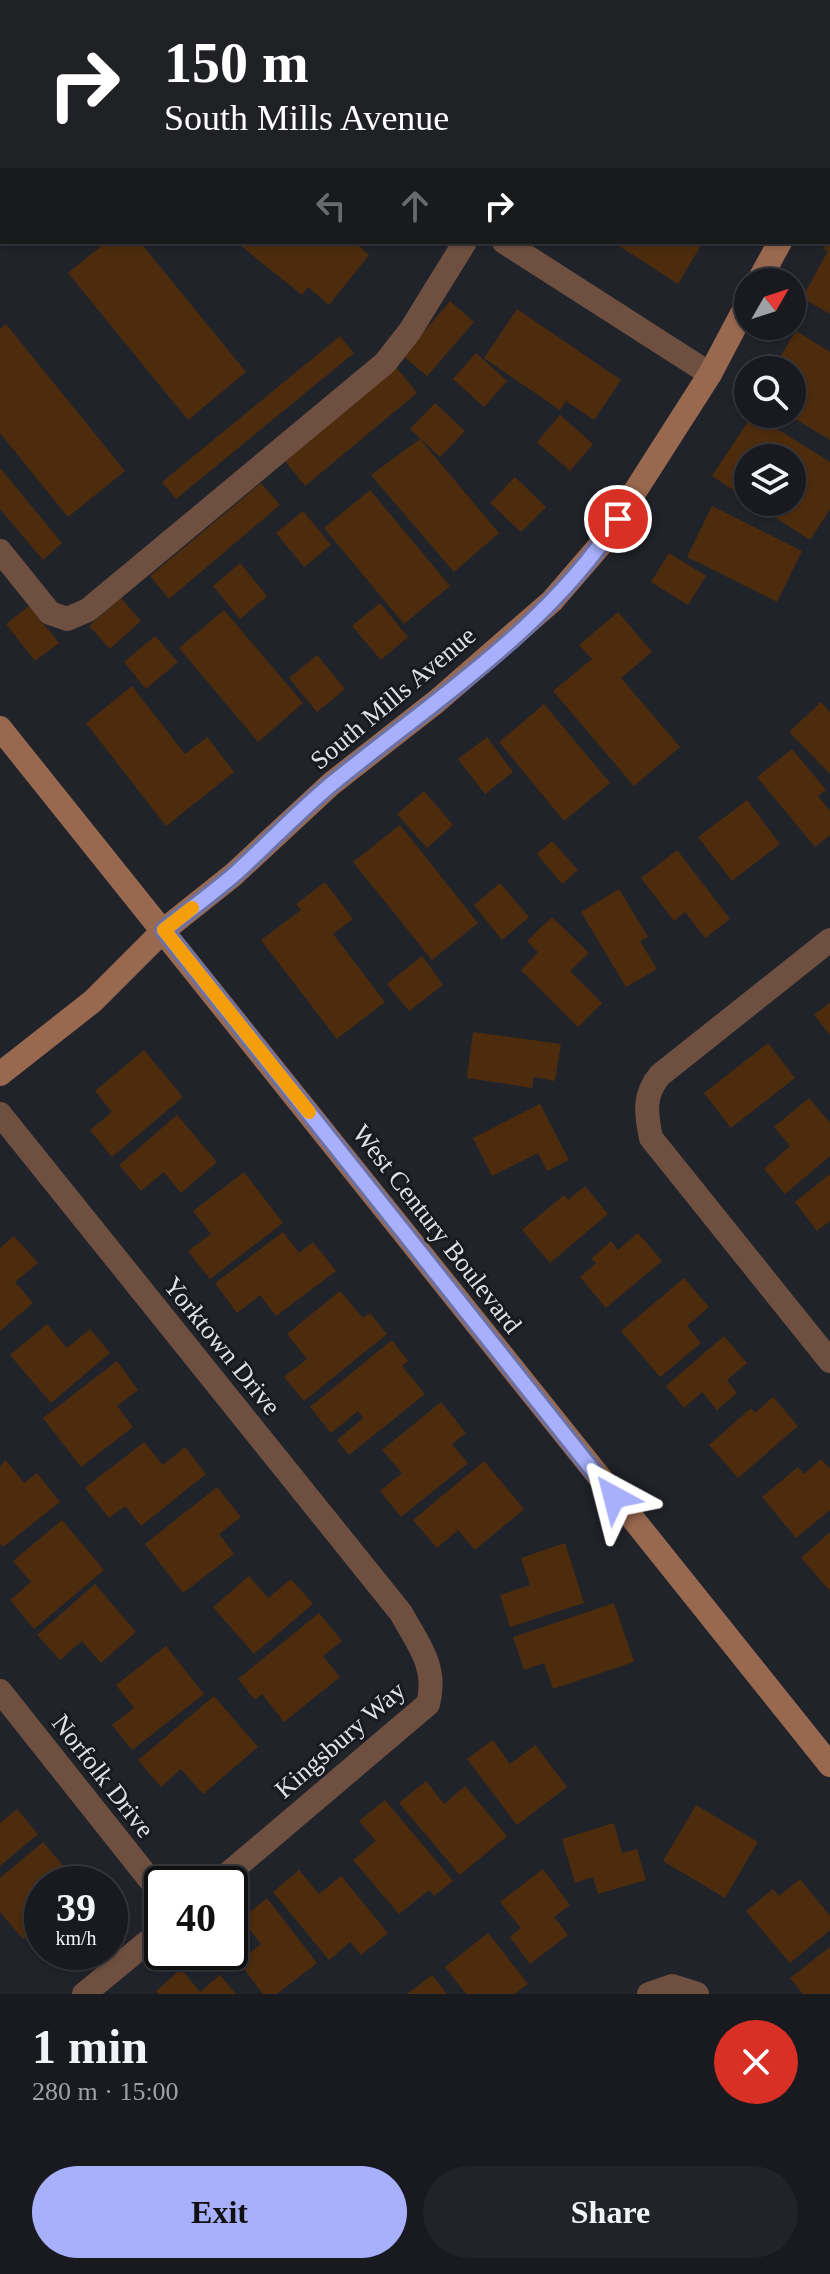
<!DOCTYPE html>
<html lang="en">
<head>
<meta charset="utf-8">
<style>
	:root { --surface:#191a20; --page:#222329; --text:#f1f3f6; --muted:#9fa1a5; --line:#37383e; --accent:#a8b0fc }
	body { margin:0; font-family:Georgia,serif; background:var(--page); color:var(--text); height:100vh; display:flex; flex-direction:column; font-size:30px; white-space:nowrap }
	* { box-sizing:border-box; margin:0 }
	p { font-size:26px; color:var(--muted) }
	.icon { flex:none; width:44px; height:44px; fill:none; stroke:currentColor; stroke-width:2; stroke-linecap:round; stroke-linejoin:round }
	.map { position:relative; height:1994px; overflow:hidden }
	.drawer { display:flex; flex-direction:column; background:var(--surface); flex:1 }
	.drawer>* { flex:none }
	.top-card { position:absolute; left:0px; top:0px; width:830px; height:244px; box-shadow:0 2px 6px #0004,0 0 0 2px var(--line); background:#202124; color:#fff; overflow:hidden }
	.needle { width:52px; rotate:51deg }
	.controls { position:absolute; left:734px; top:268px; display:grid; gap:16px }
	.controls a { display:grid; place-items:center; width:72px; height:72px; border-radius:50%; background:var(--surface); box-shadow:0 2px 6px #0004,0 0 0 2px var(--line); font-size:40px }
	.speed { position:absolute; left:24px; top:1866px; display:flex; gap:16px; font-size:40px; font-weight:700; text-align:center }
	.speed>* { display:grid; place-content:center; width:104px; height:104px; border-radius:50%; background:var(--surface); box-shadow:0 2px 6px #0004,0 0 0 2px var(--line); line-height:1 }
	.speed small { font-size:20px; font-weight:400 }
	.speed .limit { border:4px solid #111; border-radius:12px; background:#fff; color:#111 }
	.pin { position:absolute; display:grid; place-items:center; width:68px; height:68px; color:#fff; margin:-34px; border:4px solid #fff; border-radius:50%; box-shadow:0 2px 8px #0007 }
	.me { position:absolute; width:88px; margin:-44px; rotate:322deg; stroke-linejoin:round; filter:drop-shadow(0 0 6px #0008) }
	.turn { display:flex; align-items:center; gap:28px; height:168px; padding:0 32px; font-size:36px }
	.turn .icon { width:104px; height:104px; stroke-width:2.5 }
	.turn b { display:block; font-size:56px; line-height:68px }
	.lanes { display:flex; align-items:center; height:76px; padding:0 32px; background:#0003; justify-content:center; gap:40px; direction:ltr }
	.lanes .off { opacity:.35 }
	.round { display:grid; place-items:center; flex:none; width:84px; height:84px; border-radius:42px; background:var(--page) }
	.overview { display:flex; align-items:center; justify-content:space-between; height:136px; padding:0 32px }
	h1 { font-size:48px; font-weight:800; line-height:60px }
	.button { display:flex; gap:16px; margin-top:auto; padding:16px 32px }
	.button a { flex:1; height:92px; border-radius:48px; background:var(--accent); color:#111; font-size:32px; font-weight:800; line-height:92px; text-align:center }
	.button a+a { background:var(--page); color:var(--text) }
	.map>svg:first-child { display:block }
</style>
</head>
<body>
<div class="map">
<svg width="830" height="1994" viewBox="0 0 830 1994">
	<rect width="100%" height="100%" fill="#21232a"/>
	<!-- building -->
	<path fill="#4d2c0e" d="M106 242H140L246 372 188 420 68 273Z
		M236 242H354L369 255 329 305 308 287 302 295Z
		M613 242H703L678 284Z
		M827 242H830V314L802 298 828 251 823 249Z
		M450 301 474 322 427 376 403 356Z
		M517 309 621 380 594 420 566 401 560 410 484 358Z
		M6 324 125 471 68 517 0 433V329Z
		M796 331 830 352V440L787 414H792V370H772Z
		M340 336 354 353 176 499 162 482Z
		M476 353 507 381 484 407 453 379Z
		M397 368 417 393 305 486 285 461Z
		M435 403 465 431 440 457 410 429Z
		M753 414 830 462V509L810 540 751 502H792V458H748V500L712 476Z
		M560 415 593 444 570 471 537 442Z
		M420 439 499 533 454 572 371 475Z
		M0 468 62 543 43 560 0 509Z
		M515 477 546 507 521 532 490 503Z
		M261 483 280 505 169 599 150 576Z
		M370 490 450 586 404 624 324 528Z
		M712 506 802 551 777 602 687 557Z
		M303 511 331 545 304 567 276 533Z
		M669 553 706 576 688 605 651 582Z
		M240 563 267 596 240 619 213 586Z
		M121 598 141 621 110 649 89 626Z
		M380 603 408 637 381 660 352 626Z
		M29 606 59 643 35 661 6 624Z
		M224 610 303 703 258 742 179 648Z
		M618 612 652 652 621 678 680 747 634 786 553 691 592 659 579 645Z
		M155 636 178 662 146 689 124 662Z
		M317 655 345 689 317 712 289 678Z
		M132 686 185 754 207 737 234 772 166 826 86 723Z
		M821 702 830 712V774L789 732Z
		M544 704 610 783 564 821 499 742Z
		M487 737 513 772 485 794 458 759Z
		M792 749 826 790 818 796 830 811V835L815 847 757 777Z
		M424 791 453 825 427 848 397 814Z
		M747 800 780 844 732 881 698 837Z
		M400 825 478 923 432 960 353 862Z
		M552 841 578 870 562 884 537 854Z
		M677 850 730 919 705 938 685 912 674 921 641 878Z
		M325 882 353 919 333 934 385 1002 337 1039 261 940 301 910 296 904Z
		M500 883 529 917 502 940 474 905Z
		M619 889 648 937 640 941 657 969 626 987 581 912Z
		M552 917 589 953 570 971 602 1003 578 1027 521 970 538 952 527 941Z
		M422 956 443 985 409 1011 387 984Z
		M830 1002V1035L814 1015Z
		M473 1032 561 1044 555 1081 534 1077 532 1088 467 1078Z
		M768 1043 795 1078 731 1128 704 1093Z
		M144 1050 183 1097 112 1157 90 1130 112 1112 95 1091Z
		M809 1098 830 1123V1156L785 1194 764 1169 790 1146 774 1127Z
		M540 1104 569 1160 547 1171 538 1153 492 1176 473 1138Z
		M177 1115 217 1162 181 1193 164 1172 141 1191 119 1165Z
		M244 1172 283 1223 210 1279 188 1251 211 1234 193 1211Z
		M830 1174V1221L817 1231 795 1202Z
		M585 1186 608 1214 550 1263 522 1230 564 1195 568 1200Z
		M283 1232 299 1253 313 1242 336 1271 276 1316 260 1295 237 1313 215 1283Z
		M638 1233 662 1261 606 1308 580 1277 596 1263 591 1259 611 1241 618 1250Z
		M14 1236 38 1263 15 1282 33 1303 0 1331V1248Z
		M684 1278 709 1307 687 1326 701 1343 660 1377 621 1331Z
		M340 1291 363 1318 370 1313 387 1334 304 1401 284 1377 307 1359 287 1334Z
		M47 1324 67 1348 90 1329 110 1353 51 1403 10 1355Z
		M724 1336 747 1363 727 1380 737 1393 717 1410 702 1392 684 1408 666 1386Z
		M392 1340 408 1361 402 1366 425 1394 349 1455 337 1440 363 1418 358 1411 331 1433 310 1407Z
		M117 1361 138 1390 117 1406 133 1427 81 1467 43 1418Z
		M773 1397 798 1426 738 1478 709 1445 751 1408 755 1413Z
		M441 1402 466 1433 452 1444 468 1463 401 1517 380 1491 402 1473 382 1450Z
		M144 1442 163 1465 185 1447 206 1474 141 1526 125 1506 109 1518 85 1488Z
		M821 1459 830 1469V1510L796 1538 762 1497 798 1467 804 1474Z
		M6 1460 24 1483 37 1473 60 1502 3 1547 0 1543V1466Z
		M484 1461 524 1509 475 1550 458 1530 437 1548 413 1520Z
		M217 1487 241 1517 219 1534 234 1554 183 1593 145 1544Z
		M62 1520 104 1570 34 1629 10 1600 31 1582 13 1561Z
		M830 1532V1591L801 1558Z
		M565 1543 584 1603 510 1627 500 1595 530 1585 521 1558Z
		M249 1576 268 1598 291 1579 313 1604 254 1654 213 1607Z
		M95 1584 136 1632 101 1663 82 1641 60 1660 37 1635Z
		M614 1603 634 1662 553 1689 544 1663 524 1670 513 1637Z
		M319 1613 342 1641 323 1656 340 1677 284 1722 262 1694 255 1700 238 1679Z
		M166 1646 204 1694 132 1750 112 1725 134 1708 116 1685Z
		M214 1696 258 1747 203 1794 181 1769 161 1787 138 1760Z
		M493 1740 510 1764 535 1745 567 1787 517 1825 467 1759Z
		M426 1781 444 1804 465 1786 507 1836 460 1875 399 1803Z
		M385 1800 453 1881 434 1896 429 1890 399 1914 353 1860 376 1841 359 1821Z
		M696 1805 758 1842 725 1898 663 1861Z
		M17 1809 38 1834 0 1866V1823Z
		M614 1823 622 1853 637 1849 646 1880 598 1894 593 1877 575 1883 562 1839Z
		M43 1842 66 1869 49 1884H42V1923L23 1939 0 1912V1878Z
		M543 1869 570 1905 554 1917 568 1935 530 1964 510 1937 521 1928 500 1902Z
		M299 1870 319 1894 341 1876 388 1933 361 1955 350 1942 329 1960 273 1892Z
		M800 1879 830 1916V1930L790 1963 746 1911 773 1889 779 1896Z
		M267 1898 317 1963 277 1994H263L239 1962 261 1944 241 1919Z
		M488 1933 528 1984 514 1994H466L445 1967Z
		M830 1947V1994H803L790 1978Z
		M181 1969 200 1992 220 1975 236 1994H159L156 1991Z
		M432 1975 447 1994H407Z"/>
	<g fill="none" stroke-linecap="round" stroke-linejoin="round">
		<!-- street -->
		<path stroke="#6f5040" stroke-width="24" d="M194 0 196 2
			M598 2 599 0
			M504 242 710 374
			M0 551 50 613 67 619 88 610 385 363 410 331 465 242
			M830 940 660 1075C643 1095 646 1114 651 1138L830 1361
			M0 1114 401 1613C418 1644 438 1667 428 1704L216 1884
			M0 1691 162 1895
			M84 1994 162 1930
			M649 1994 672 1986 697 1994"/>
		<!-- secondary -->
		<path stroke="#99694f" stroke-width="24" d="M828 150 830 146
			M758 282 780 242
			M0 728 830 1765
			M0 1074 93 1001 164 930 233 875 331 784 437 701 552 601 602 543 710 374 748 302"/>
	</g>
	<g fill="none" stroke-linecap="round" stroke-linejoin="round">
		<!-- route casing -->
		<g stroke="#6d72a4" stroke-width="20">
			<path id="route" d="M614 1497 164 930C188 911 213 893 236 873 269 843 300 810 334 782 431 703 550 626 618 519"/>
		</g>
		<!-- route -->
		<use href="#route" stroke="#a8b0fc" stroke-width="14"/>
		<!-- slow -->
		<path stroke="#f59e0b" stroke-width="14" d="M192 908 164 930 309 1112"/>
	</g>
	<g text-anchor="middle" dominant-baseline="central" stroke-width="6" stroke-linejoin="round" paint-order="stroke">
		<!-- street labels -->
		<g font-size="26" fill="#e0e2e6" stroke="#181a20">
			<text transform="translate(393 698) rotate(-40)">South Mills Avenue</text>
			<text transform="translate(437 1229) rotate(52)">West Century Boulevard</text>
			<text transform="translate(222 1346) rotate(51)">Yorktown Drive</text>
			<text transform="translate(340 1740) rotate(-41)">Kingsbury Way</text>
			<text transform="translate(103 1776) rotate(52)">Norfolk Drive</text>
		</g>
	</g>
</svg>
<div class="controls">
<a><svg class="needle" viewBox="-14 -14 28 28"><path d="M0-13l5 13h-10z" fill="#e53935"/><path d="M0 13l5-13h-10z" fill="#9fa1a5"/></svg></a>
<a><svg class="icon" aria-label="search" viewBox="0 0 24 24"><circle cx="10" cy="10" r="6"/><path d="M15 15l6 6"/></svg></a>
<a><svg class="icon" aria-label="layers" viewBox="0 0 24 24"><path d="M12 4l9 5-9 5-9-5zM3 14l9 5 9-5"/></svg></a>
</div>
<div class="speed"><div>39<small>km/h</small></div><div class="limit">40</div></div>
<div class="pin" style="left:618px;top:519px;background:#d93025"><svg class="icon" aria-label="arrive" viewBox="0 0 24 24"><path d="M6 21V4h12l-3 4 3 4H6"/></svg></div>
<svg class="me" style="left:614px;top:1497px" viewBox="-20 -20 40 40"><path d="M0-17L14 15 0 8-14 15z" fill="#a8b0fc" stroke="#fff" stroke-width="4"/></svg>
<div class="top-card">
<div class="turn"><svg class="icon" aria-label="right" viewBox="0 0 24 24"><path d="M7 20v-9h11M14 6l5 5-5 5"/></svg><div><b>150 m</b>South Mills Avenue</div></div>
<div class="lanes"><svg class="icon off" aria-label="left" viewBox="0 0 24 24"><path d="M17 20v-9H6M10 6l-5 5 5 5"/></svg><svg class="icon off" aria-label="ahead" viewBox="0 0 24 24"><path d="M12 20V5M6 11l6-6 6 6"/></svg><svg class="icon" aria-label="right" viewBox="0 0 24 24"><path d="M7 20v-9h11M14 6l5 5-5 5"/></svg></div>
</div>
</div>
<section class="drawer">
<div class="overview"><div><h1>1 min</h1><p>280 m · 15:00</p></div><a class="round" style="background:#d93025;color:#fff"><svg class="icon" aria-label="close" viewBox="0 0 24 24"><path d="M6 6l12 12M18 6L6 18"/></svg></a></div>
<div class="button"><a>Exit</a><a>Share</a></div>
</section>
</body>
</html>
